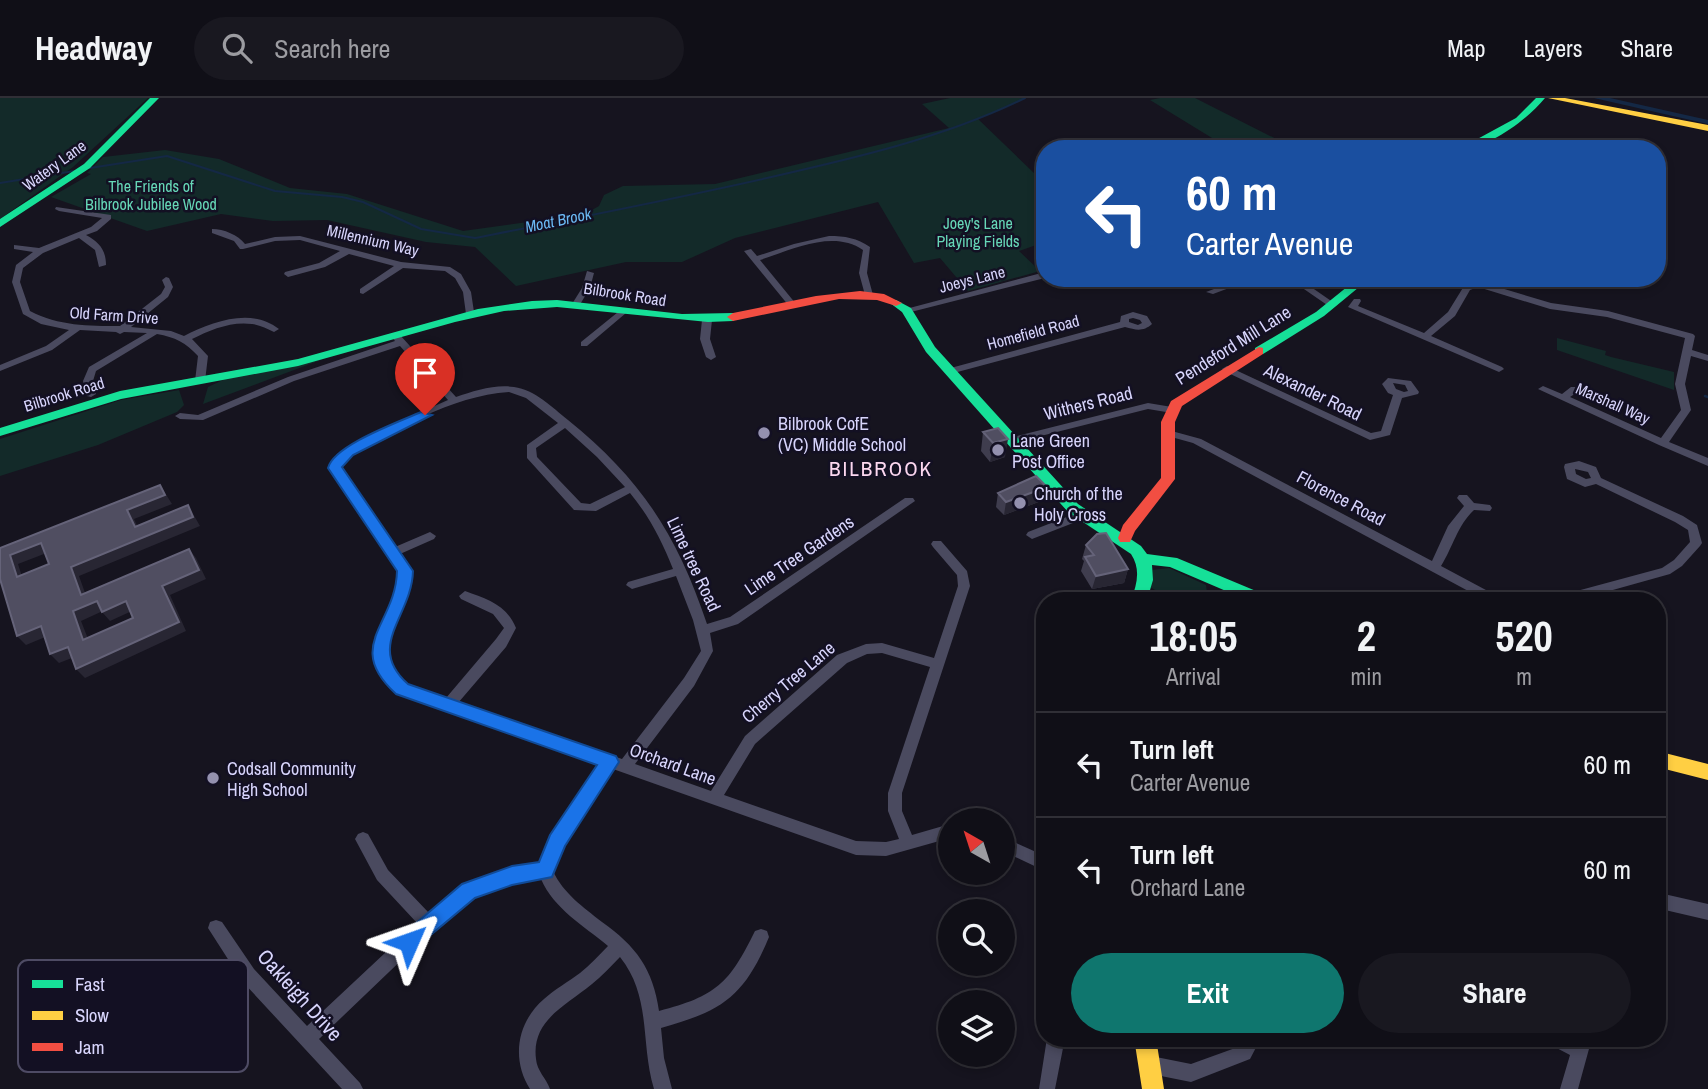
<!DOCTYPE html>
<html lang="en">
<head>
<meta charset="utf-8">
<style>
	:root { --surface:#100f17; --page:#191820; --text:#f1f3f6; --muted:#9c9ca1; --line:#302f36; --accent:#0f766e }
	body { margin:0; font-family:"Archivo Narrow",sans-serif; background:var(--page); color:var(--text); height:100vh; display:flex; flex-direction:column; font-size:26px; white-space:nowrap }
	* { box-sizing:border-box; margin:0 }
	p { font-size:23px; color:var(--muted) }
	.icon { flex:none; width:38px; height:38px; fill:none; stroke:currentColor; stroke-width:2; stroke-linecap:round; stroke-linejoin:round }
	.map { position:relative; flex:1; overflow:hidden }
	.details { position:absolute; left:1036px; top:494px; width:630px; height:455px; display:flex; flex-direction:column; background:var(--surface); border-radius:28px; box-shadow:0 4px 10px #0003,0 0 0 2px var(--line) }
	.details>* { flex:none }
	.hud { position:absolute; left:1036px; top:42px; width:630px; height:147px; border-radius:28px; box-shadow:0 4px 10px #0003,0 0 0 2px var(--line); background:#1a4fa0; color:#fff; overflow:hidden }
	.needle { width:46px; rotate:321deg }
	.tools { position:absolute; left:938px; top:710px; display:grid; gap:14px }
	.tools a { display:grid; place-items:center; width:77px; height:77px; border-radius:50%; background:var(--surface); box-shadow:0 4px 10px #0003,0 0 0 2px var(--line); font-size:35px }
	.pin { position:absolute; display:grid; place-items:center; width:60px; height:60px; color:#fff; margin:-72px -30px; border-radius:50% 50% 50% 0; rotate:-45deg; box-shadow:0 0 7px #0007 }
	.pin .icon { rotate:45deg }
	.me { position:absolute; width:77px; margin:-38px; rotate:47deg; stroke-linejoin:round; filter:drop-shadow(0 0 5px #0008) }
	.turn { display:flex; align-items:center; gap:24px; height:147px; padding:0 35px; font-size:32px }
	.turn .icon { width:91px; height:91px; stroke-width:2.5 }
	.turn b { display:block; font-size:49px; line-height:60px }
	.eta { display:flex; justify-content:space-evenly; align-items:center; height:119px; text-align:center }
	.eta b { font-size:42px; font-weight:700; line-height:49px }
	.primary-button { display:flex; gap:14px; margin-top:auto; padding:14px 35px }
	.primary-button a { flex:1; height:80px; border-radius:42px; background:var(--accent); color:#fff; font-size:28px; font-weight:700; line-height:80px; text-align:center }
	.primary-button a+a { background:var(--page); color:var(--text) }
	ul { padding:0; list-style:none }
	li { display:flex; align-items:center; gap:21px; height:105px; padding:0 35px; border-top:2px solid var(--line) }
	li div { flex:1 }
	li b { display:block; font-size:26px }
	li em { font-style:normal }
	header { display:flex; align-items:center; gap:42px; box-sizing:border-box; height:98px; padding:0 35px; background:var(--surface); border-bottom:2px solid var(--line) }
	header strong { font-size:33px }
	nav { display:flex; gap:38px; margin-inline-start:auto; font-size:24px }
	.search { width:490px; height:63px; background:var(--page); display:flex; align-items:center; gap:18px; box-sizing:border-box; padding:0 24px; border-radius:38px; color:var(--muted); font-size:26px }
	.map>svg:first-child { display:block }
</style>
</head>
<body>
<header>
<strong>Headway</strong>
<div class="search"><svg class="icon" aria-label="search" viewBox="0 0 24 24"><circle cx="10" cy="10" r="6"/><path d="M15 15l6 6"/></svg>Search here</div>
<nav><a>Map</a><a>Layers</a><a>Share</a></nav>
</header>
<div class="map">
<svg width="1708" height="991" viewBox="0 0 1708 991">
	<rect width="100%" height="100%" fill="#16141f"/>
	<!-- green -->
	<path fill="#132a29" d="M0 0H148L73 69 0 121Z
		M950 0H1025L978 21 1036 77 1045 76V144L1019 153 1040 173 968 193 940 160 914 165 878 104 735 140 682 164H626L516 188 475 149 426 144 327 122 273 123 221 116 147 133 51 99 91 76 87 75 103 59 165 52 219 61 290 90 347 96 463 133 585 116 599 108 604 97 623 88 715 86 949 30 922 6Z
		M1160 0H1195L1296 51H1230L1150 2Z
		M1557 240 1606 253 1605 257 1611 259 1674 274V292L1557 252Z
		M326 260 203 306 208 289 225 281Z
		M179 292 184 307 177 314 98 347 0 378V341L121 302Z
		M1169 470 1206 487 1208 502H1173L1148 488 1152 472Z"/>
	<!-- water -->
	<path fill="#142845" d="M1594 0H1610L1708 22V26Z"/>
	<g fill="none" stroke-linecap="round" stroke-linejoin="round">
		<!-- stream-far1 -->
		<path stroke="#142845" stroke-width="2" d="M90 70 167 58 275 93 342 99 363 104 421 131 475 140C572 121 670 102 767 80 855 60 943 40 1025 0
			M0 85 74 73"/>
		<!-- stream -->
		<path stroke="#142845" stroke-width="2.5" d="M1705 298 1708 299"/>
		<!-- street -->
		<path fill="#4a4a5f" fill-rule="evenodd" d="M56 109 111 117V121L97 133 86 137C99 144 106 152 106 167L99 169 95 152 79 140 43 155 23 170 20 184 30 213C59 228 88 228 120 228L161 196 165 189 162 182 166 179 169 180 173 189 168 199 131 229 171 233 184 238C212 224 251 209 279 231L274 234C267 231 260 227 252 226 231 223 210 232 192 241L208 258 205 283 200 286 195 283 198 258C186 245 175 239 157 236L96 273 93 283 96 296 91 299 87 298 83 283 89 269 147 235 124 234 120 236 116 234 80 232 52 252 0 273V267L46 248 69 232 41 226 23 216 12 184 16 167 33 154 14 151V147L39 150 91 129 102 120 59 113 55 111Z
			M212 131C224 131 238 137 245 146L275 139 300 138 401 164 450 169 461 176 471 194 474 214 469 217 466 216 463 194 455 180 445 173 403 170 363 196 360 195V191L394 168 349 156 325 169 288 179 284 176 285 174 319 165 340 153 300 142 275 143 243 151H240L234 143 212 135Z
			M829 138C845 138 857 140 870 149L867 175 873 197 872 199 865 197 859 175 863 152C833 131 791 152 760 162L796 206 792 209 789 208 744 153 751 151 757 158 794 146Z
			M587 173 594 175 590 190 579 208H573L572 206 582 190Z
			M1045 174V180L907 215 902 212Z
			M1243 180H1256L1213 196 1206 194Z
			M1288 180H1298L1337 207 1330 209Z
			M1467 180H1477L1481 184 1551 205 1608 213 1693 236 1695 238 1692 252 1708 257V263L1691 258 1685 286 1691 312 1669 344 1708 360V368L1659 347 1538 291 1543 288 1562 296 1571 289H1579V293L1570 299 1661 340 1681 312 1675 286 1685 240 1607 219 1550 211 1478 189 1470 192 1455 218 1431 238 1502 269 1504 271 1499 274 1348 209 1354 201H1360L1361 203 1358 208 1424 235 1448 214 1464 188 1472 185Z
			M623 210 626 211V215L587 248H581V244Z
			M1133 214 1147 218 1152 226C1143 234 1136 232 1125 229L950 276 945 273 947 271 1120 224 1121 218ZM1133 220 1140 222 1142 225 1138 227 1129 224V221Z
			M707 219 712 222 710 241 716 259 711 262 706 259 700 241 702 222Z
			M397 236 400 237 456 299C474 293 495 286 514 289 535 292 552 309 568 322 642 382 677 437 707 526L730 519 905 400H913L915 403 738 526 710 535 713 553 694 588 635 666 711 693 745 638 837 557 866 546 882 545 934 560 958 488 957 477 933 449 931 446 933 443H941L967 473 970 488 902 695V713L912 737 950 726V740L886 758 856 757 613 671 563 748 553 773C563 795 583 809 602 824 636 848 653 871 659 913 716 898 729 886 755 833L761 831 767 833 769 839C744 899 722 913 661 930L664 960 672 991H654C640 945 652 899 620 859 611 868 602 878 592 886 567 907 531 922 536 961 537 973 546 980 550 991H530C511 961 517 924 544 901 555 891 568 884 580 875 590 867 599 857 608 848 583 827 554 811 541 781L512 785 474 799 435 830 319 941 360 985 363 991H342L242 883 208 830 210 824 216 822 222 824 254 871 307 928 417 825 377 782 355 741 358 736 363 734 368 736 388 772 429 815 463 788 512 771 540 767 552 739 601 666 393 593C388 587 382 582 379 575 365 544 397 508 399 473L330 370 337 356 396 325 448 302 400 248 294 283 203 322 180 321 175 318 180 315 198 317 288 279 395 243 392 239ZM509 294 526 300 558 325 527 347V360L574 412 596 413 630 395C649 418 662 443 673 471L628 484 626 487 632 491 676 478 693 522 701 553 684 580 622 661 458 605 506 549 516 530C507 507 487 501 465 493L459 498 461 501 493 516 504 530 496 541 446 600C433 596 416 592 404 586 361 562 415 507 411 475 410 468 403 462 400 456L434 441 436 438 430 434 395 449 340 370 345 360C395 332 451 298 509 294ZM565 330 597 359 625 389 590 406 581 405 537 359 536 350ZM882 555 930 569 888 695V713L899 741 886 744 856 743 724 697 755 646 847 565 867 556Z
			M1227 268 1371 335 1381 333 1393 297 1388 295 1382 286 1388 280 1411 283 1419 294 1418 296 1402 300 1390 337 1370 342 1224 273 1222 271ZM1393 285 1405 287 1408 293 1404 294 1396 291Z
			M1148 305 1172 309 1177 312 1172 315 1148 311 1013 345 1008 342 1009 340Z
			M1168 332 1201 341 1432 463 1448 428 1464 408 1457 400 1459 397H1467L1474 405 1490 407 1492 410 1490 413 1474 412C1457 428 1453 449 1441 468L1499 499 1501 502H1485L1193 345 1164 337 1163 335Z
			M1579 363 1596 369 1601 380 1683 418 1697 427 1702 445 1700 448 1682 468 1670 476 1577 502H1556L1558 499 1562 497 1662 470 1674 462 1690 444 1688 432 1675 424 1596 386 1585 389 1567 381 1564 369 1565 366ZM1575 371 1588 374 1591 380 1586 381 1576 376Z
			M1082 413 1088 417 1086 420 1032 441 1026 437 1028 434Z
			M1044 619 1045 620V632L1040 630 1037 625 1039 621Z
			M1003 739 1045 758V773L1003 753Z
			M1664 796 1708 806V822L1665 812 1657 815V799Z
			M1047 940H1065L1055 991H1039Z
			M1243 940H1261L1250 961 1191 984 1151 976 1145 973 1142 967 1145 961 1151 958 1191 966 1238 949Z
			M1546 940H1592L1578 991H1560L1570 957 1549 946Z"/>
		<!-- fast -->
		<path fill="#16e098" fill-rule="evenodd" d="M150 0H159L90 70 0 129V121L84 66Z
			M1536 0H1545C1527 22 1488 51 1459 51L1516 20Z
			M1358 180H1370L1324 218 1263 256H1255V250L1316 214Z
			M557 202 682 216 733 215 739 219 733 223 708 224 557 209 504 213 455 224 298 268 121 301 0 338V330L120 293 298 261 478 211 532 203Z
			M896 202 911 210 935 249 1078 406 1141 448 1147 456 1177 460 1268 498 1270 502H1247L1170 469 1152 467 1153 482 1147 502H1131C1137 486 1141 471 1131 456L1068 414 926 254 902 214 890 205Z"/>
		<!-- slow -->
		<path fill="#ffcf43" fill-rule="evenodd" d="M1548 0H1565L1708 27V33Z
			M1657 653 1708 666V682L1657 669Z
			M1134 940H1156L1164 991H1142Z"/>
		<!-- jam -->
		<path fill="#f24e42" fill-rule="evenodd" d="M860 193 884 196 902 205 896 208 877 202 839 201 733 223 727 219 733 215 816 198Z
			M1259 249 1263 250V256L1182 308 1175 324V381L1135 433 1130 444H1120L1118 440 1123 427 1161 380V324L1171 303Z"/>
	</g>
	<!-- wall -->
	<path fill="#3f3d4e" d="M983 334 1005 359 990 364 981 353Z
		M998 395 1044 402 1004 417 996 409Z
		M1086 447 1128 471 1124 485 1092 491 1081 473 1084 463 1082 461Z"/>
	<!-- shaded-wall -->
	<path fill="#282633" d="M1008 341 1005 359 990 364 993 345Z
		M160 387 172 406 134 421 142 438 135 429 127 412Z
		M1047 389 1044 402 1004 417 1006 404Z
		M188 407 200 428 79 478 89 506 81 497 71 469Z
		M41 445 49 454 18 466 25 488 17 479 10 457Z
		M189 451 196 460 206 481 170 497 186 533 85 580 76 571 179 524 162 488Z
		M1128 471 1124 485 1092 491 1096 478Z
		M97 503 105 512 81 523 92 551 83 542 73 513Z
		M126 503 134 512 110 523 102 514Z
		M41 528 50 537 26 547 17 538Z
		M68 549 77 558 59 565 50 556Z"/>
	<!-- building -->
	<path fill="#504e61" stroke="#656379" stroke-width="2" fill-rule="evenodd" d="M998 330 1008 341 993 345 983 334Z
		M1036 378 1047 389 1006 404 998 395Z
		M160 387 165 397 127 412 135 429 188 407 193 419 71 469 81 497 189 451 199 472 162 488 179 524 76 571 68 549 50 556 41 528 17 538 0 481V450ZM41 445 49 466 17 479 10 457ZM97 503 102 514 126 503 133 520 83 542 73 513Z
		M1106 435 1128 471 1096 478 1085 459 1094 457 1086 447 1097 436Z"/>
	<!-- route -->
	<path fill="#1a73e8" stroke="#114b97" stroke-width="2" d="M421 314 432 317 353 357 342 369 413 473C412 518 365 548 408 586L616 658 619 664 565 748 552 779 512 787 475 800 409 855 402 852 399 844 402 837 462 786 512 768 539 764 550 737 597 667 396 596C343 548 396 526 397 473L328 370C334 347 399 324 421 314Z"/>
	<!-- markers -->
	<g fill="#9491af" stroke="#131023" stroke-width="2.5">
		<circle cx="764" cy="335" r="7"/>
		<circle cx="998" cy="352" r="7"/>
		<circle cx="1020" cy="405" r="7"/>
		<circle cx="213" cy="680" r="7"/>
	</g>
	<g text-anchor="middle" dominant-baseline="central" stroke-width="5" stroke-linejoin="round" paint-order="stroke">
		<!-- far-street labels -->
		<g font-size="16" fill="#d8d5fc" stroke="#131023">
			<text transform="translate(54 67) rotate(-36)">Watery Lane</text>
			<text transform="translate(373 142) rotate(13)">Millennium Way</text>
			<text transform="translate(972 181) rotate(-14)">Joeys Lane</text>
			<text transform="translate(625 196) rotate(9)">Bilbrook Road</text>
			<text transform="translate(114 217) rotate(4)">Old Farm Drive</text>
			<text transform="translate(1033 234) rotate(-15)">Homefield Road</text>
			<text transform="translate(64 296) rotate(-17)">Bilbrook Road</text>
			<text transform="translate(1613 305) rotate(24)">Marshall Way</text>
		</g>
		<!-- far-park labels -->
		<g font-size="16" fill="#66d7b7" stroke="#131023">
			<text x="151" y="88">The Friends of<tspan x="151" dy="18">Bilbrook Jubilee Wood</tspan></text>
			<text x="978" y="125">Joey's Lane<tspan x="978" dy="18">Playing Fields</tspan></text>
		</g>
		<!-- far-water labels -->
		<g font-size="16" font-style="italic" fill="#6bb9f4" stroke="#131023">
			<text transform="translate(558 122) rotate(-12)">Moat Brook</text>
		</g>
		<!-- street labels -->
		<g font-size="18" fill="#d8d5fc" stroke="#131023">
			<text transform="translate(1233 247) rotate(-32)">Pendeford Mill Lane</text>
			<text transform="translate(1313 294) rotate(26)">Alexander Road</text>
			<text transform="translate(1088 305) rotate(-14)">Withers Road</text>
			<text transform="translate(1341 400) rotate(28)">Florence Road</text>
			<text transform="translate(799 457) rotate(-34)">Lime Tree Gardens</text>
			<text transform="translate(694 466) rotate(65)">Lime tree Road</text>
			<text transform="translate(788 584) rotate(-40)">Cherry Tree Lane</text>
			<text transform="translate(673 666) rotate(20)">Orchard Lane</text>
		</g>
		<!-- poi labels -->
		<g font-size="18" fill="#d8d5fc" stroke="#131023" text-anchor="start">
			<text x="778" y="325">Bilbrook CofE<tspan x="778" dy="21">(VC) Middle School</tspan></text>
			<text x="1012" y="342">Lane Green<tspan x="1012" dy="21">Post Office</tspan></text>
			<text x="1034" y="395">Church of the<tspan x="1034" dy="21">Holy Cross</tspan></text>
			<text x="227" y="670">Codsall Community<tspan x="227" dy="21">High School</tspan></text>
		</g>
		<!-- quarter labels -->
		<g font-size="21" letter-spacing="2" fill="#fcd7f0" stroke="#131023">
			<text x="881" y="370">BILBROOK</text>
		</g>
		<!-- near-street labels -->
		<g font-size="21" fill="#d8d5fc" stroke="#131023">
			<text transform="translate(300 897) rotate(48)">Oakleigh Drive</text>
		</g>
	</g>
	<!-- legend -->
	<rect x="18" y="862" width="230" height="112" rx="10" fill="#131023" stroke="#4e4b64" stroke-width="2"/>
	<rect x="32" y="882" width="31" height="8" fill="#16e098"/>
	<rect x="32" y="913" width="31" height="9" fill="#ffcf43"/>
	<rect x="32" y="945" width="31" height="8" fill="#f24e42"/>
	<g font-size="19" fill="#d8d5fc">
		<text x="75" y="893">Fast</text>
		<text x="75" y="924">Slow</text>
		<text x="75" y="956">Jam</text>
	</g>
</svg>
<div class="tools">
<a><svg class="needle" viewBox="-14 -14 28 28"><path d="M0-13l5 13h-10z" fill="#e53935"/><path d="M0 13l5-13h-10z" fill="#9c9ca1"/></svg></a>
<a><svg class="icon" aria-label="search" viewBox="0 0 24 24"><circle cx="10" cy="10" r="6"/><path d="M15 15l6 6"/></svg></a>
<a><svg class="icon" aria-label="layers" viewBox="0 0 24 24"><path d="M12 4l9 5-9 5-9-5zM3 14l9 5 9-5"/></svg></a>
</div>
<div class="pin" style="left:425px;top:317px;background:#d93025"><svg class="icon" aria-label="arrive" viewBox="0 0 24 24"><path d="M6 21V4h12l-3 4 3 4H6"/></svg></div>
<svg class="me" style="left:409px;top:844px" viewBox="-20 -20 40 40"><path d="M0-17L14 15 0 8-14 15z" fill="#1a73e8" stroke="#fff" stroke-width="4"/></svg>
<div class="hud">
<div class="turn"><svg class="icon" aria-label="left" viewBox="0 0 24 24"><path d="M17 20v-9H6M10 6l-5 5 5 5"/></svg><div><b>60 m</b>Carter Avenue</div></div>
</div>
<section class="details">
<div class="eta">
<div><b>18:05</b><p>Arrival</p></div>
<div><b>2</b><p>min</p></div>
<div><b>520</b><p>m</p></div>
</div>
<ul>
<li><svg class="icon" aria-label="left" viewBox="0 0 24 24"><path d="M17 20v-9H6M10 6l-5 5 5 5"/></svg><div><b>Turn left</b><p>Carter Avenue</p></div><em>60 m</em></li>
<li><svg class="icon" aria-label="left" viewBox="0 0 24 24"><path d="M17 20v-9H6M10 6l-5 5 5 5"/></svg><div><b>Turn left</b><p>Orchard Lane</p></div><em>60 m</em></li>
</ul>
<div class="primary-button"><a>Exit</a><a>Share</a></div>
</section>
</div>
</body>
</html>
